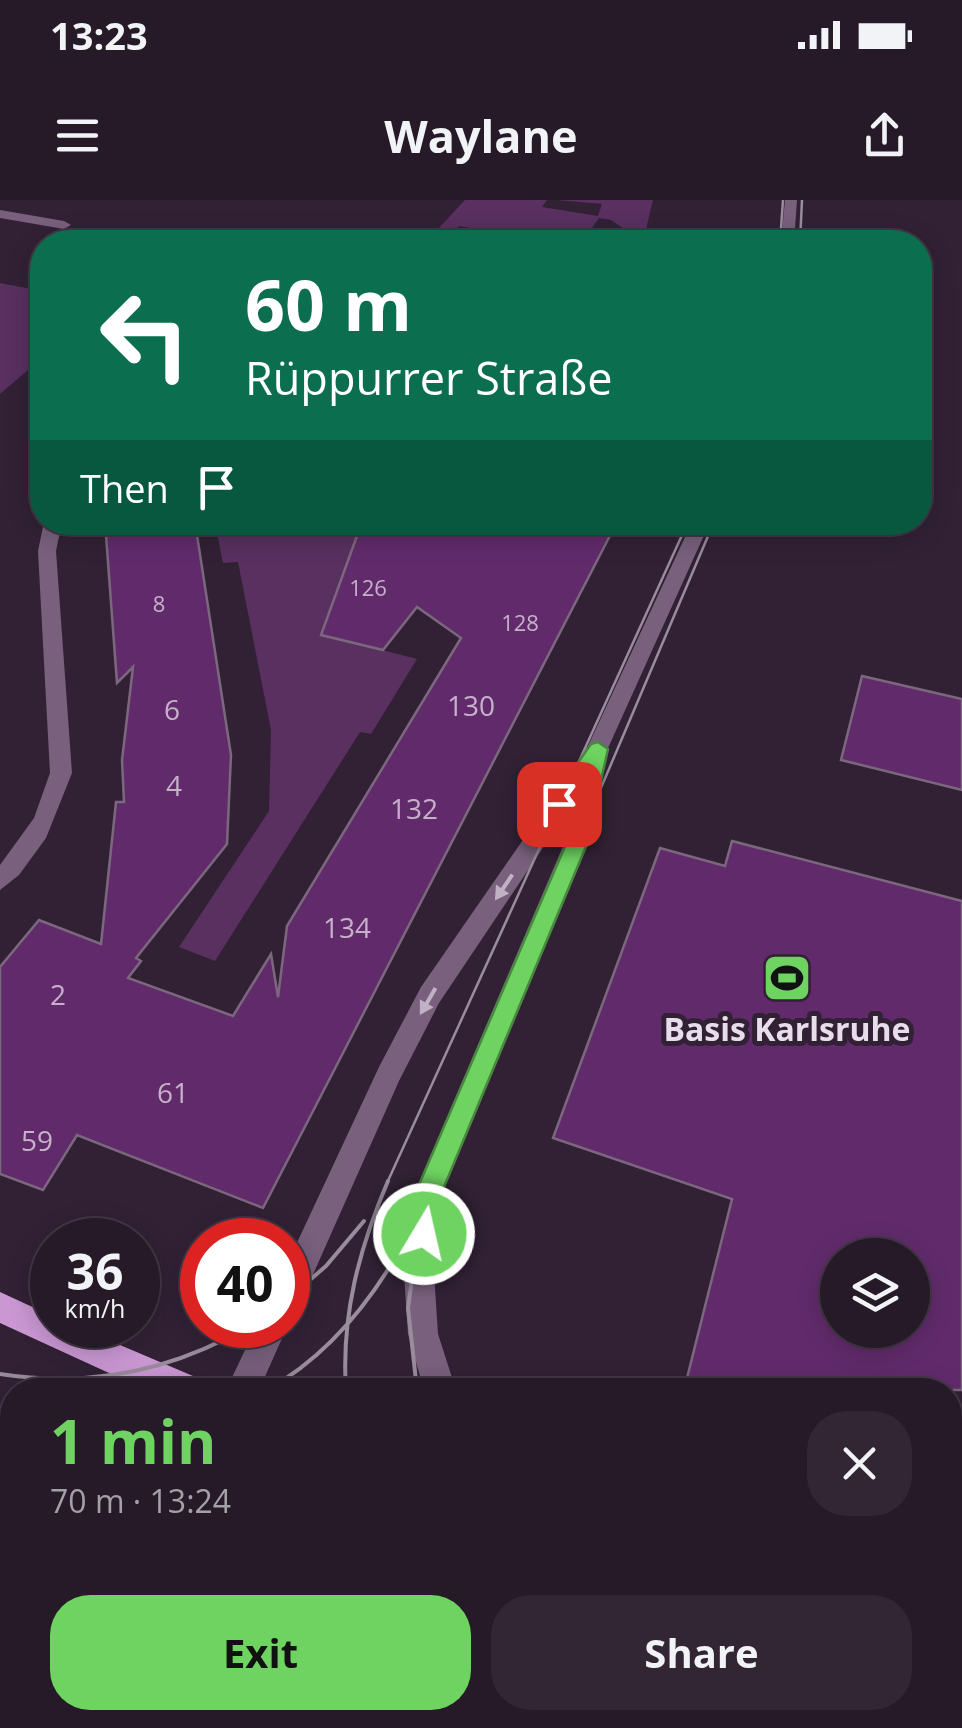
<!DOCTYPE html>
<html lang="en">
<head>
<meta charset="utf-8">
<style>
	:root { --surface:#261928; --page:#322634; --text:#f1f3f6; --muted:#a4a0a8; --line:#423845; --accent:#6ed361 }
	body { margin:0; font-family:"Open Sans",sans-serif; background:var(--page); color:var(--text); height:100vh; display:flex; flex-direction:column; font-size:38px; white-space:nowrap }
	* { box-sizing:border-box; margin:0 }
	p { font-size:32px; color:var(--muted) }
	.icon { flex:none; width:55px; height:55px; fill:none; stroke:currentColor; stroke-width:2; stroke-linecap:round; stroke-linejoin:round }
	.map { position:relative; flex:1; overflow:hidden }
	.side { position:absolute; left:0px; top:1178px; width:962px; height:352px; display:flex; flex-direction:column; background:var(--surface); border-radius:40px 40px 0 0; box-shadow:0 5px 25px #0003,0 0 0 2px var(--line) }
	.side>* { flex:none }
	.banner { position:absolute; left:30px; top:30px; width:902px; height:305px; border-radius:40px; box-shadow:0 5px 25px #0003,0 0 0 2px var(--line); background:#0b6e4f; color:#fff; overflow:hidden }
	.buttons { position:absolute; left:820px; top:1038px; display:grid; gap:20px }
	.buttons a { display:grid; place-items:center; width:110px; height:110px; border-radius:50%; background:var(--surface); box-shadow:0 5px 25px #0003,0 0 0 2px var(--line); font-size:50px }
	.speed { position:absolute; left:30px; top:1018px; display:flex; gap:20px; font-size:50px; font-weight:700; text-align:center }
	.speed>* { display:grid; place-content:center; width:130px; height:130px; border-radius:50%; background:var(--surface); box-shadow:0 5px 25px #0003,0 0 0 2px var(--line); line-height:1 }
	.speed small { font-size:25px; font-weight:400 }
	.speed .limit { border:15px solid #d22; background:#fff; color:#111 }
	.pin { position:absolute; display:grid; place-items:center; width:85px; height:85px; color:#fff; margin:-42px; border-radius:20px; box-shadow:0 5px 15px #0006 }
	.me { position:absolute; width:110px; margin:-55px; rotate:9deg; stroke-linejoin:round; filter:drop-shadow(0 0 8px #0008) }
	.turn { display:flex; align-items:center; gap:35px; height:210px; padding:0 50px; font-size:45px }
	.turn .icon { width:130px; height:130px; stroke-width:2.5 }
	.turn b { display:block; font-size:70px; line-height:85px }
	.then { display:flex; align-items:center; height:95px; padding:0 50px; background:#0003; gap:20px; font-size:38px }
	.round { display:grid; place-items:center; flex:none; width:105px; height:105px; border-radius:40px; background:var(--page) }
	.overview { display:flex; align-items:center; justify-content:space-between; height:170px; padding:0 50px }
	h1 { font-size:60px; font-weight:700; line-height:75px; color:var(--accent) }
	.action { display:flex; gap:20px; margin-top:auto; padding:20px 50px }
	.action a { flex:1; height:115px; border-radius:40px; background:var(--accent); color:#111; font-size:40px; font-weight:700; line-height:115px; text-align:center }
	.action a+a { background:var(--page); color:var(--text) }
	.status { display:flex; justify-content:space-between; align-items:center; height:70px; padding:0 50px; background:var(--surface); direction:ltr }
	.status svg { height:28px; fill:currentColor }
	header { display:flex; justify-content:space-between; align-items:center; height:130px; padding:0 50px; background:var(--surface); font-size:45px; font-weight:700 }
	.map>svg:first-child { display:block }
</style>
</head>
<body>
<div class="status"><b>13:23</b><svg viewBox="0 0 49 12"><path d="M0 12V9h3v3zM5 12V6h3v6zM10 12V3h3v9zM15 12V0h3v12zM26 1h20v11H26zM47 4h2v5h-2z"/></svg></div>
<header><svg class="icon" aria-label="menu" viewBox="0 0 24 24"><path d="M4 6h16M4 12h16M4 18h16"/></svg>Waylane<svg class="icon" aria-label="share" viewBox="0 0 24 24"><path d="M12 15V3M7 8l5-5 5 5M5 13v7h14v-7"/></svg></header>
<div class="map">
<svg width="962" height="1528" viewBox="0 0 962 1528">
	<rect width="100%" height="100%" fill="#322135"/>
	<!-- green -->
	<path fill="#593060" d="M465 0H547L542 7 598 16 602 4 557 0H653L643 42 611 20 599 18 584 39 603 42 548 40 549 36 505 29 501 33 459 26 454 32 438 29Z
		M0 83 42 91V158L0 194Z
		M215 323H370L354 344 324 435 417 459 371 534 360 532 215 761 179 747 269 611 271 530 238 362 223 363Z"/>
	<!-- building -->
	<path fill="#612b6b" stroke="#7b687e" stroke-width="2.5" fill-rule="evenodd" d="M105 322H195L231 555 227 644 136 758 141 761 128 778 233 816 271 754 278 797 287 726 461 438 417 407 383 450 321 435 362 322H617L263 1008 77 935 43 990 0 974V767L39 720 101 744 116 602H124L122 560 133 467 117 483Z
		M862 476 962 499V590L841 560Z
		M732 641 962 701V1190H684L732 999 553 938 660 648 725 666ZM838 1055H912V1130H838Z"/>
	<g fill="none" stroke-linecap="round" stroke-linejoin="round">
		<!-- minor -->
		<path fill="#79607d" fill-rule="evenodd" d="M785 0H797L794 42H781Z
			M0 10 64 21 71 25 64 29 0 18Z
			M44 322H62L56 351 72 573 46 638 19 675 0 690V665L34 618 50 573 38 351Z
			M692 322H710L604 557 588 644 442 994 434 1073 438 1134 456 1190H424L408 1134 404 1073 414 994 564 644 575 600 439 803 399 881 299 1106 288 1110V1062L379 867 421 787 588 546Z
			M288 1123V1125L259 1190H226L257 1125Z"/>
		<!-- major -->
		<path fill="#ca97d3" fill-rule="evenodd" d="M0 1092 52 1116V1125H73L200 1179 205 1190H146L0 1123Z
			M0 1270 12 1276V1310L0 1305Z
			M950 1452 962 1456V1492L950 1488Z
			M490 1518H546L551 1528H495Z"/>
		<!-- tram-far1 -->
		<path stroke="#998c9c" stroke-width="2.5" d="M780 42 783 0
			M800 42 802 0
			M387 983 688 322
			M433 983 714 322"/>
		<!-- tram -->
		<path stroke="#998c9c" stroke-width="4" d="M288 1099 326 1066 364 1021
			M0 1174C89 1188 173 1171 251 1125
			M267 1190C346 1146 399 1063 434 981
			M346 1190C341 1116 359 1049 388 981
			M417 1190 408 1108 419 1028
			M0 1239 12 1244
			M639 1518 664 1528
			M788 1518 807 1528"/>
	</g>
	<!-- one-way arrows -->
	<defs><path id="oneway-solid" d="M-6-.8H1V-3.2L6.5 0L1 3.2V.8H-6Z" transform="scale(2.5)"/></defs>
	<g fill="#c1b1c4">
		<use href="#oneway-solid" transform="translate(504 687) rotate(124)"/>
		<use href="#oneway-solid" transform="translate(428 801) rotate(120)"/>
	</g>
	<!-- route -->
	<path fill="#6ed361" stroke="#48893f" stroke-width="2.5" d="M598 542 608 549 587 644 441 994 433 1043 424 1047 414 1043 410 1034 415 994 566 644 578 592 566 610H552L549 604 591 544Z"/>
	<!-- icons -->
	<defs>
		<g id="stadium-square" transform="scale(2.5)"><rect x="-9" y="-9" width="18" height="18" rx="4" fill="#6ed361" stroke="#322135"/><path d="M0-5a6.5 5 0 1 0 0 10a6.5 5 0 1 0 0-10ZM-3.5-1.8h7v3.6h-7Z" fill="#111"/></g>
	</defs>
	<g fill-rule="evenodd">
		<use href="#stadium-square" x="787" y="778"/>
	</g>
	<g text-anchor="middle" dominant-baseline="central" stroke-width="10" stroke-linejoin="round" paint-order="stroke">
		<!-- far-number labels -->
		<g font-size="22" fill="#c6b0ca">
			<text x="368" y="387">126</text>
			<text x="159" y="403">8</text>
			<text x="520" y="422">128</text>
		</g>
		<!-- number labels -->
		<g font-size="28" fill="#c6b0ca">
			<text x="471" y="505">130</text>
			<text x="172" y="509">6</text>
			<text x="174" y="585">4</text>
			<text x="414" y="608">132</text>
			<text x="347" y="727">134</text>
			<text x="58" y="794">2</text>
			<text x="173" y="892">61</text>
			<text x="37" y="940">59</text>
		</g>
		<!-- poi labels -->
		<g font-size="32" font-weight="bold" fill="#e8ddea" stroke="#322135">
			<text x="787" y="828">Basis Karlsruhe</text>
		</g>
	</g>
</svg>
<div class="buttons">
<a><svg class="icon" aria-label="layers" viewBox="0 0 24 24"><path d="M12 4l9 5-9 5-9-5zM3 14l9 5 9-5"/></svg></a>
</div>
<div class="speed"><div>36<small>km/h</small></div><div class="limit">40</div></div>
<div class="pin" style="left:559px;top:604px;background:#d93025"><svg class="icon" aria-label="arrive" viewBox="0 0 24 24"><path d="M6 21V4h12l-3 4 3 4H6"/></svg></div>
<svg class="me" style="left:424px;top:1034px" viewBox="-20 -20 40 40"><circle r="17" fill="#6ed361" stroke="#fff" stroke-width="3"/><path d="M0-11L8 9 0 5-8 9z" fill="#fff"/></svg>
<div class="banner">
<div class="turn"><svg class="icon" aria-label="left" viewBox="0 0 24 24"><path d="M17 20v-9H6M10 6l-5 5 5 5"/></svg><div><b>60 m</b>Rüppurrer Straße</div></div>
<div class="then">Then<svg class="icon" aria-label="arrive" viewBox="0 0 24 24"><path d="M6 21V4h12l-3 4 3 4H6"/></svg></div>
</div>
<section class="side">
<div class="overview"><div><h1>1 min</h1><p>70 m · 13:24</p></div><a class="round"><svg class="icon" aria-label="close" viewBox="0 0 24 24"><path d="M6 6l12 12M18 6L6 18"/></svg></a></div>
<div class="action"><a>Exit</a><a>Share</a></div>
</section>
</div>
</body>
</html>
